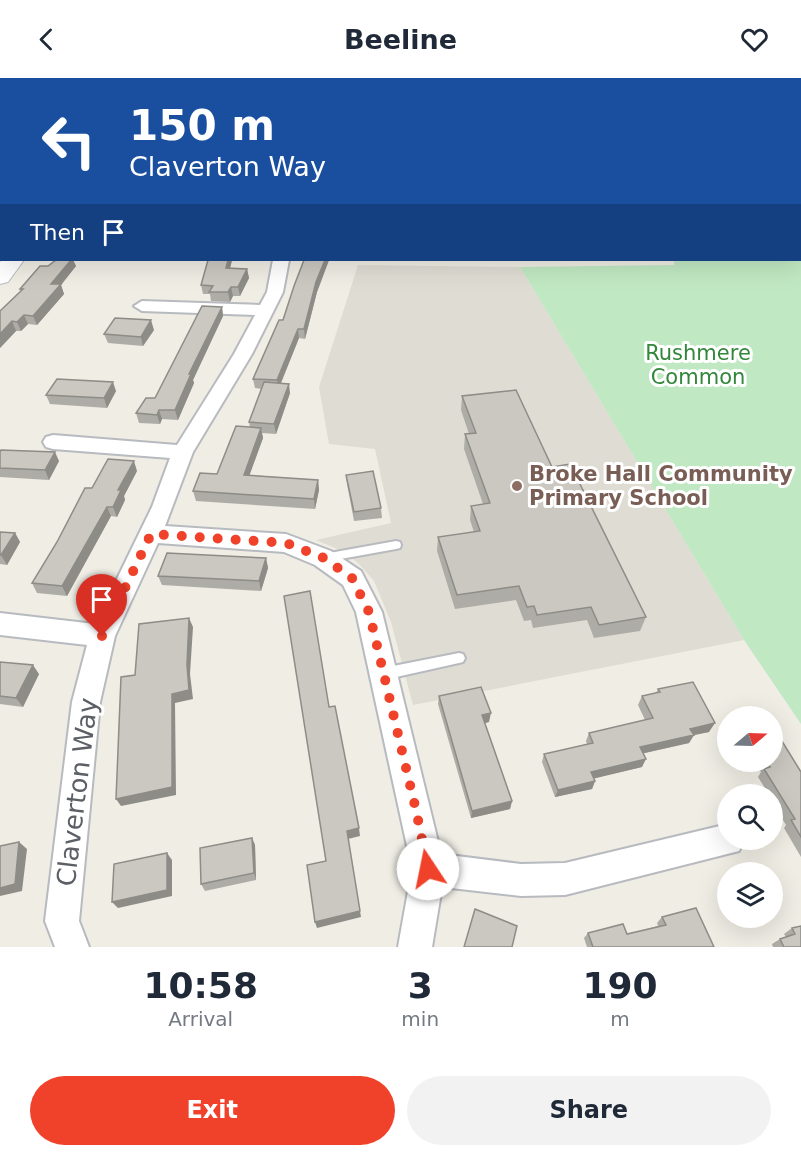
<!DOCTYPE html>
<html lang="en">
<head>
<meta charset="utf-8">
<style>
	:root { --surface:#fff; --page:#f2f2f3; --text:#1f2937; --muted:#747a83; --accent:#f0422a }
	body { margin:0; font-family:"DejaVu Sans",sans-serif; background:var(--page); color:var(--text); height:100vh; display:flex; flex-direction:column; font-size:22px; white-space:nowrap }
	* { box-sizing:border-box; margin:0 }
	p { font-size:20px; color:var(--muted) }
	.icon { flex:none; width:33px; height:33px; fill:none; stroke:currentColor; stroke-width:2; stroke-linecap:round; stroke-linejoin:round }
	.map { position:relative; height:869px; overflow:hidden }
	.side { display:flex; flex-direction:column; background:var(--surface); flex:1 }
	.side>* { flex:none }
	.guide { position:absolute; left:0px; top:0px; width:801px; height:183px; box-shadow:0 6px 24px #0002; background:#1a4fa0; color:#fff; overflow:hidden }
	.needle { width:39px; rotate:71deg }
	.controls { position:absolute; left:717px; top:628px; display:grid; gap:12px }
	.controls a { display:grid; place-items:center; width:66px; height:66px; border-radius:50%; background:var(--surface); box-shadow:0 6px 24px #0002; font-size:30px }
	.pin { position:absolute; display:grid; place-items:center; width:51px; height:51px; color:#fff; margin:-62px -26px; border-radius:50% 50% 50% 0; rotate:-45deg; box-shadow:0 0 6px #0007 }
	.pin .icon { rotate:45deg }
	.me { position:absolute; width:66px; margin:-33px; rotate:349deg; stroke-linejoin:round; filter:drop-shadow(0 0 4px #0008) }
	.turn { display:flex; align-items:center; gap:21px; height:126px; padding:0 30px; font-size:27px }
	.turn .icon { width:78px; height:78px; stroke-width:2.5 }
	.turn b { display:block; font-size:42px; line-height:51px }
	.then { display:flex; align-items:center; height:57px; padding:0 30px; background:#0003; gap:12px; font-size:22px }
	.eta { display:flex; justify-content:space-evenly; align-items:center; height:102px; text-align:center }
	.eta b { font-size:36px; font-weight:700; line-height:42px }
	.action { display:flex; gap:12px; margin-top:auto; padding:12px 30px }
	.action a { flex:1; height:69px; border-radius:36px; background:var(--accent); color:#fff; font-size:24px; font-weight:700; line-height:69px; text-align:center }
	.action a+a { background:var(--page); color:var(--text) }
	header { display:flex; justify-content:space-between; align-items:center; height:78px; padding:0 30px; background:var(--surface); font-size:27px; font-weight:700 }
	.map>svg:first-child { display:block }
</style>
</head>
<body>
<header><svg class="icon" aria-label="back" viewBox="0 0 24 24"><path d="M15 5l-7 7 7 7"/></svg>Beeline<svg class="icon" aria-label="heart" viewBox="0 0 24 24"><path d="M12 20l-8-8c-3-5 5-10 8-4 3-6 11-1 8 4z"/></svg></header>
<div class="map">
<svg width="801" height="869" viewBox="0 0 801 869">
	<rect width="100%" height="100%" fill="#efede4"/>
	<!-- education -->
	<path fill="#dfddd3" d="M358 187 520 189 744 562 413 627 391 544 374 503 358 485 342 473 316 462 391 445 375 371 329 366 319 309Z"/>
	<!-- green -->
	<path fill="#c0e8c2" d="M713 0H801V646L744 562 520 189 674 187V182H800V2L712 1Z"/>
	<g fill="none" stroke-linecap="round" stroke-linejoin="round">
		<!-- lane casing -->
		<g stroke="#b7babf" stroke-width="4">
			<path id="lane" d="M396 463 400 464 401 467 400 470 396 471 324 484 320 483 318 480 320 477 324 476Z
				M459 575 463 576 465 580 463 584 459 585 383 602 379 600 377 596 379 592 383 590Z"/>
		</g>
		<!-- street casing -->
		<g stroke="#b7babf" stroke-width="4">
			<path id="street" d="M273 182H289L283 214 252 276 193 374 165 448 286 456 331 473 361 493 382 534 441 776 521 786 565 785 728 746V762H744L739 773 565 817 521 818 442 809 432 869H398L412 791 356 534 343 507 315 487 284 474 158 465 115 558 100 624 79 843 89 869H55L45 843 72 624 87 567 0 557V535L95 546 152 429 170 380 53 371 46 369 43 364 46 359 53 357 177 367 234 276 255 237 142 233 134 228 142 223 260 227 267 214Z"/>
		</g>
		<!-- secondary casing -->
		<g stroke="#b8bbc1" stroke-width="2">
			<path id="secondary" d="M121 0H135L120 2Z
				M2 182H24L8 204 0 206V184Z"/>
		</g>
		<!-- lane -->
		<use href="#lane" fill="#fff" fill-rule="evenodd"/>
		<!-- street -->
		<use href="#street" fill="#fff" fill-rule="evenodd"/>
		<!-- secondary -->
		<use href="#secondary" fill="#fff" fill-rule="evenodd"/>
	</g>
	<!-- wall -->
	<path fill="#aeaca6" d="M56 182H73L76 188 61 207 64 216 37 247 28 246 21 253H16L0 270V233L21 213 20 211Z
		M208 182H232L230 190 247 191 249 200 240 218H233L230 224 211 223 210 216H203L201 207Z
		M304 182H329L317 214 305 261 299 260 281 305 290 315 276 356 262 355 263 360 249 397 318 402 319 412 315 431 196 423 193 413 217 396 250 350 249 344 262 311 255 310 253 301 283 242Z
		M222 229 223 238 193 302 194 305 178 342 162 341 160 346 139 345 136 335 155 320Z
		M154 252 143 268 108 265 104 256Z
		M116 313 107 330 50 326 46 317Z
		M462 318 552 389 646 539 640 553 594 560 587 542 533 550 531 542 524 543 516 522 455 531 437 473 438 459 474 454 470 442 471 428 483 426 464 371 465 356H469L461 332Z
		M0 374 59 383 49 402 0 399Z
		M137 393 124 418 125 422 117 439 111 438 67 518 37 515 32 505 92 410Z
		M346 397 381 430 382 440 354 443 347 406Z
		M0 454 15 455 20 464 7 487 0 486Z
		M266 480 268 490 261 513 162 507 158 498Z
		M0 584 39 596 23 629 0 626Z
		M658 611 709 654 694 657 689 665 644 675 642 689 594 700 595 703 592 711 555 719 542 684 544 676 587 666 586 663 589 655 645 642 638 627 642 618 656 615Z
		M439 618 489 644 485 645 512 723 510 731 471 740 438 626Z
		M755 684H772L801 694V779L784 750 786 747 772 724V717H769L758 699 761 694Z
		M252 760 255 767 256 802 205 813 201 806Z
		M662 839 714 869H587L584 860 588 855 627 856 658 848 657 845Z
		M792 850 801 869H773L772 866 780 861 786 859 784 856Z"/>
	<!-- shaded-wall -->
	<path fill="#8d8c87" d="M409 0H426V2H388Z
		M450 0H474V2H450Z
		M2 131V142L0 144V133Z
		M71 182H73L76 188 61 207 64 216 37 247 33 238 51 206Z
		M228 182H232L228 199 226 190Z
		M325 182H329L317 214 305 261 304 251 316 204Z
		M247 191 249 200 240 218 238 209Z
		M231 209 233 218 230 224 228 214Z
		M222 229 223 238 193 302 194 305 178 342 175 332 189 296Z
		M24 237 28 246 21 253 17 244Z
		M151 242 154 252 143 268 141 259Z
		M12 243 16 253 0 270V256Z
		M298 251 299 260 278 312 277 302Z
		M113 304 116 313 107 330 104 320Z
		M289 306 290 315 276 356 274 346Z
		M159 332 162 341 160 346 157 337Z
		M261 350 263 360 246 407 244 397Z
		M55 374 59 383 49 402 45 392Z
		M134 383 137 393 124 418 125 422 117 439 113 429 118 412Z
		M318 402 319 412 315 431 314 421Z
		M107 429 111 438 67 518 62 508Z
		M15 455 20 464 7 487 1 477Z
		M266 480 268 490 261 513 259 503Z
		M189 540 193 549 190 596 193 621 175 625 176 717 121 728 116 721 172 616Z
		M33 587 39 596 23 629 16 620Z
		M491 635 489 644 481 646 482 637Z
		M715 645 709 654 694 657 689 665 636 677 640 669 690 651Z
		M646 681 642 689 588 702 591 694Z
		M595 703 592 711 555 719 558 712Z
		M512 723 510 731 471 740 472 733Z
		M359 750 360 758 348 761 347 753Z
		M252 760 255 767 256 802 254 795Z
		M19 764 27 771 22 813 0 818V810Z
		M167 775 172 782V818L118 830 112 824Z
		M360 833 361 839 317 850 315 844Z"/>
	<!-- building -->
	<path fill="#cac8c1" stroke="#8d8c87" stroke-width="1.5" d="M0 0H96L95 2H2V27H0V20H1Z
		M177 0H409L388 2H174Z
		M427 0H454H450L451 2H428Z
		M590 0H655L657 2H592Z
		M0 88H2V98H0Z
		M2 99V131L0 133V106Z
		M56 182H71L51 206H61L33 238 24 237 17 244 12 243 0 256V233L23 211H20L40 188H48Z
		M208 182H228L226 190 247 191 238 209H231L228 214H209L213 208 201 207Z
		M304 182H325L316 204 304 251H298L277 302 253 301 279 242H283L294 208Z
		M202 228 222 229 189 296H191L175 332H159L157 337 136 335 146 320H155Z
		M115 240 151 242 141 259 104 256Z
		M57 301 113 304 104 320 46 317Z
		M264 304 289 306 274 346 249 344Z
		M516 312 552 389 570 386 646 539 599 547 591 529 537 537 534 528 527 529 519 508 457 517 438 459 480 453 471 428 490 425 465 356 476 355 462 318Z
		M236 348 261 350 244 397 318 402 314 421 193 413 200 395 217 396Z
		M1 372 55 374 45 392 0 390V374Z
		M108 381 134 383 118 412H121L113 429H107L62 508 32 505 57 464 85 410H92Z
		M373 393 381 430 354 434 346 397Z
		M0 454 15 455 1 477H0Z
		M167 475 266 480 259 503 158 498Z
		M310 513 329 629 335 628 359 750 347 753 360 833 315 844 307 787 326 783 284 518Z
		M189 540 187 587 189 612 172 616V709L116 721 121 599 135 597 139 546Z
		M0 584 33 587 16 620 0 618Z
		M693 604 715 645 690 651 694 657 640 669 646 681 591 694 595 703 558 712 544 676 593 665 589 655 653 640 642 618 660 614 658 611Z
		M481 609 491 635 482 637 512 723 472 733 439 618Z
		M780 660 801 694V759L791 742 795 741 764 691 770 689 766 684H772V661Z
		M252 760 254 795 201 806 200 770Z
		M19 764 15 806 0 810V768Z
		M167 775V812L112 824 114 786Z
		M696 830 714 869H593L588 855 623 846 627 856 666 847 662 839Z
		M475 831 517 848 512 869H464Z
		M801 848V869H784L780 861 795 856 792 850Z"/>
	<g fill="none" stroke-linecap="round" stroke-linejoin="round">
		<!-- route -->
		<path stroke="#f0422a" stroke-width="10" stroke-dasharray="0 18" d="M102 558 151 456 286 465 324 480 352 500 369 534 416 732 428 791"/>
	</g>
	<!-- markers -->
	<circle fill="#8d6e63" stroke="#fff" stroke-width="2" cx="517" cy="408" r="6"/>
	<g text-anchor="middle" dominant-baseline="central" stroke-width="6" stroke-linejoin="round" paint-order="stroke">
		<!-- park labels -->
		<g font-size="21" fill="#32873a" stroke="#fff">
			<text x="698" y="275">Rushmere<tspan x="698" dy="24">Common</tspan></text>
		</g>
		<!-- education labels -->
		<g font-size="21" font-weight="bold" fill="#785e54" stroke="#fff" text-anchor="start">
			<text x="529" y="396">Broke Hall Community<tspan x="529" dy="24">Primary School</tspan></text>
		</g>
		<!-- near-street labels -->
		<g font-size="26" fill="#5c6066" stroke="#fff">
			<text transform="translate(77 714) rotate(-83)">Claverton Way</text>
		</g>
	</g>
</svg>
<div class="controls">
<a><svg class="needle" viewBox="-14 -14 28 28"><path d="M0-13l5 13h-10z" fill="#e53935"/><path d="M0 13l5-13h-10z" fill="#747a83"/></svg></a>
<a><svg class="icon" aria-label="search" viewBox="0 0 24 24"><circle cx="10" cy="10" r="6"/><path d="M15 15l6 6"/></svg></a>
<a><svg class="icon" aria-label="layers" viewBox="0 0 24 24"><path d="M12 4l9 5-9 5-9-5zM3 14l9 5 9-5"/></svg></a>
</div>
<div class="pin" style="left:102px;top:558px;background:#d93025"><svg class="icon" aria-label="arrive" viewBox="0 0 24 24"><path d="M6 21V4h12l-3 4 3 4H6"/></svg></div>
<svg class="me" style="left:428px;top:791px" viewBox="-20 -20 40 40"><circle r="19" fill="#fff"/><path d="M0-13L10 11 0 6-10 11z" fill="#f0422a"/></svg>
<div class="guide">
<div class="turn"><svg class="icon" aria-label="left" viewBox="0 0 24 24"><path d="M17 20v-9H6M10 6l-5 5 5 5"/></svg><div><b>150 m</b>Claverton Way</div></div>
<div class="then">Then<svg class="icon" aria-label="arrive" viewBox="0 0 24 24"><path d="M6 21V4h12l-3 4 3 4H6"/></svg></div>
</div>
</div>
<section class="side">
<div class="eta">
<div><b>10:58</b><p>Arrival</p></div>
<div><b>3</b><p>min</p></div>
<div><b>190</b><p>m</p></div>
</div>
<div class="action"><a>Exit</a><a>Share</a></div>
</section>
</body>
</html>
